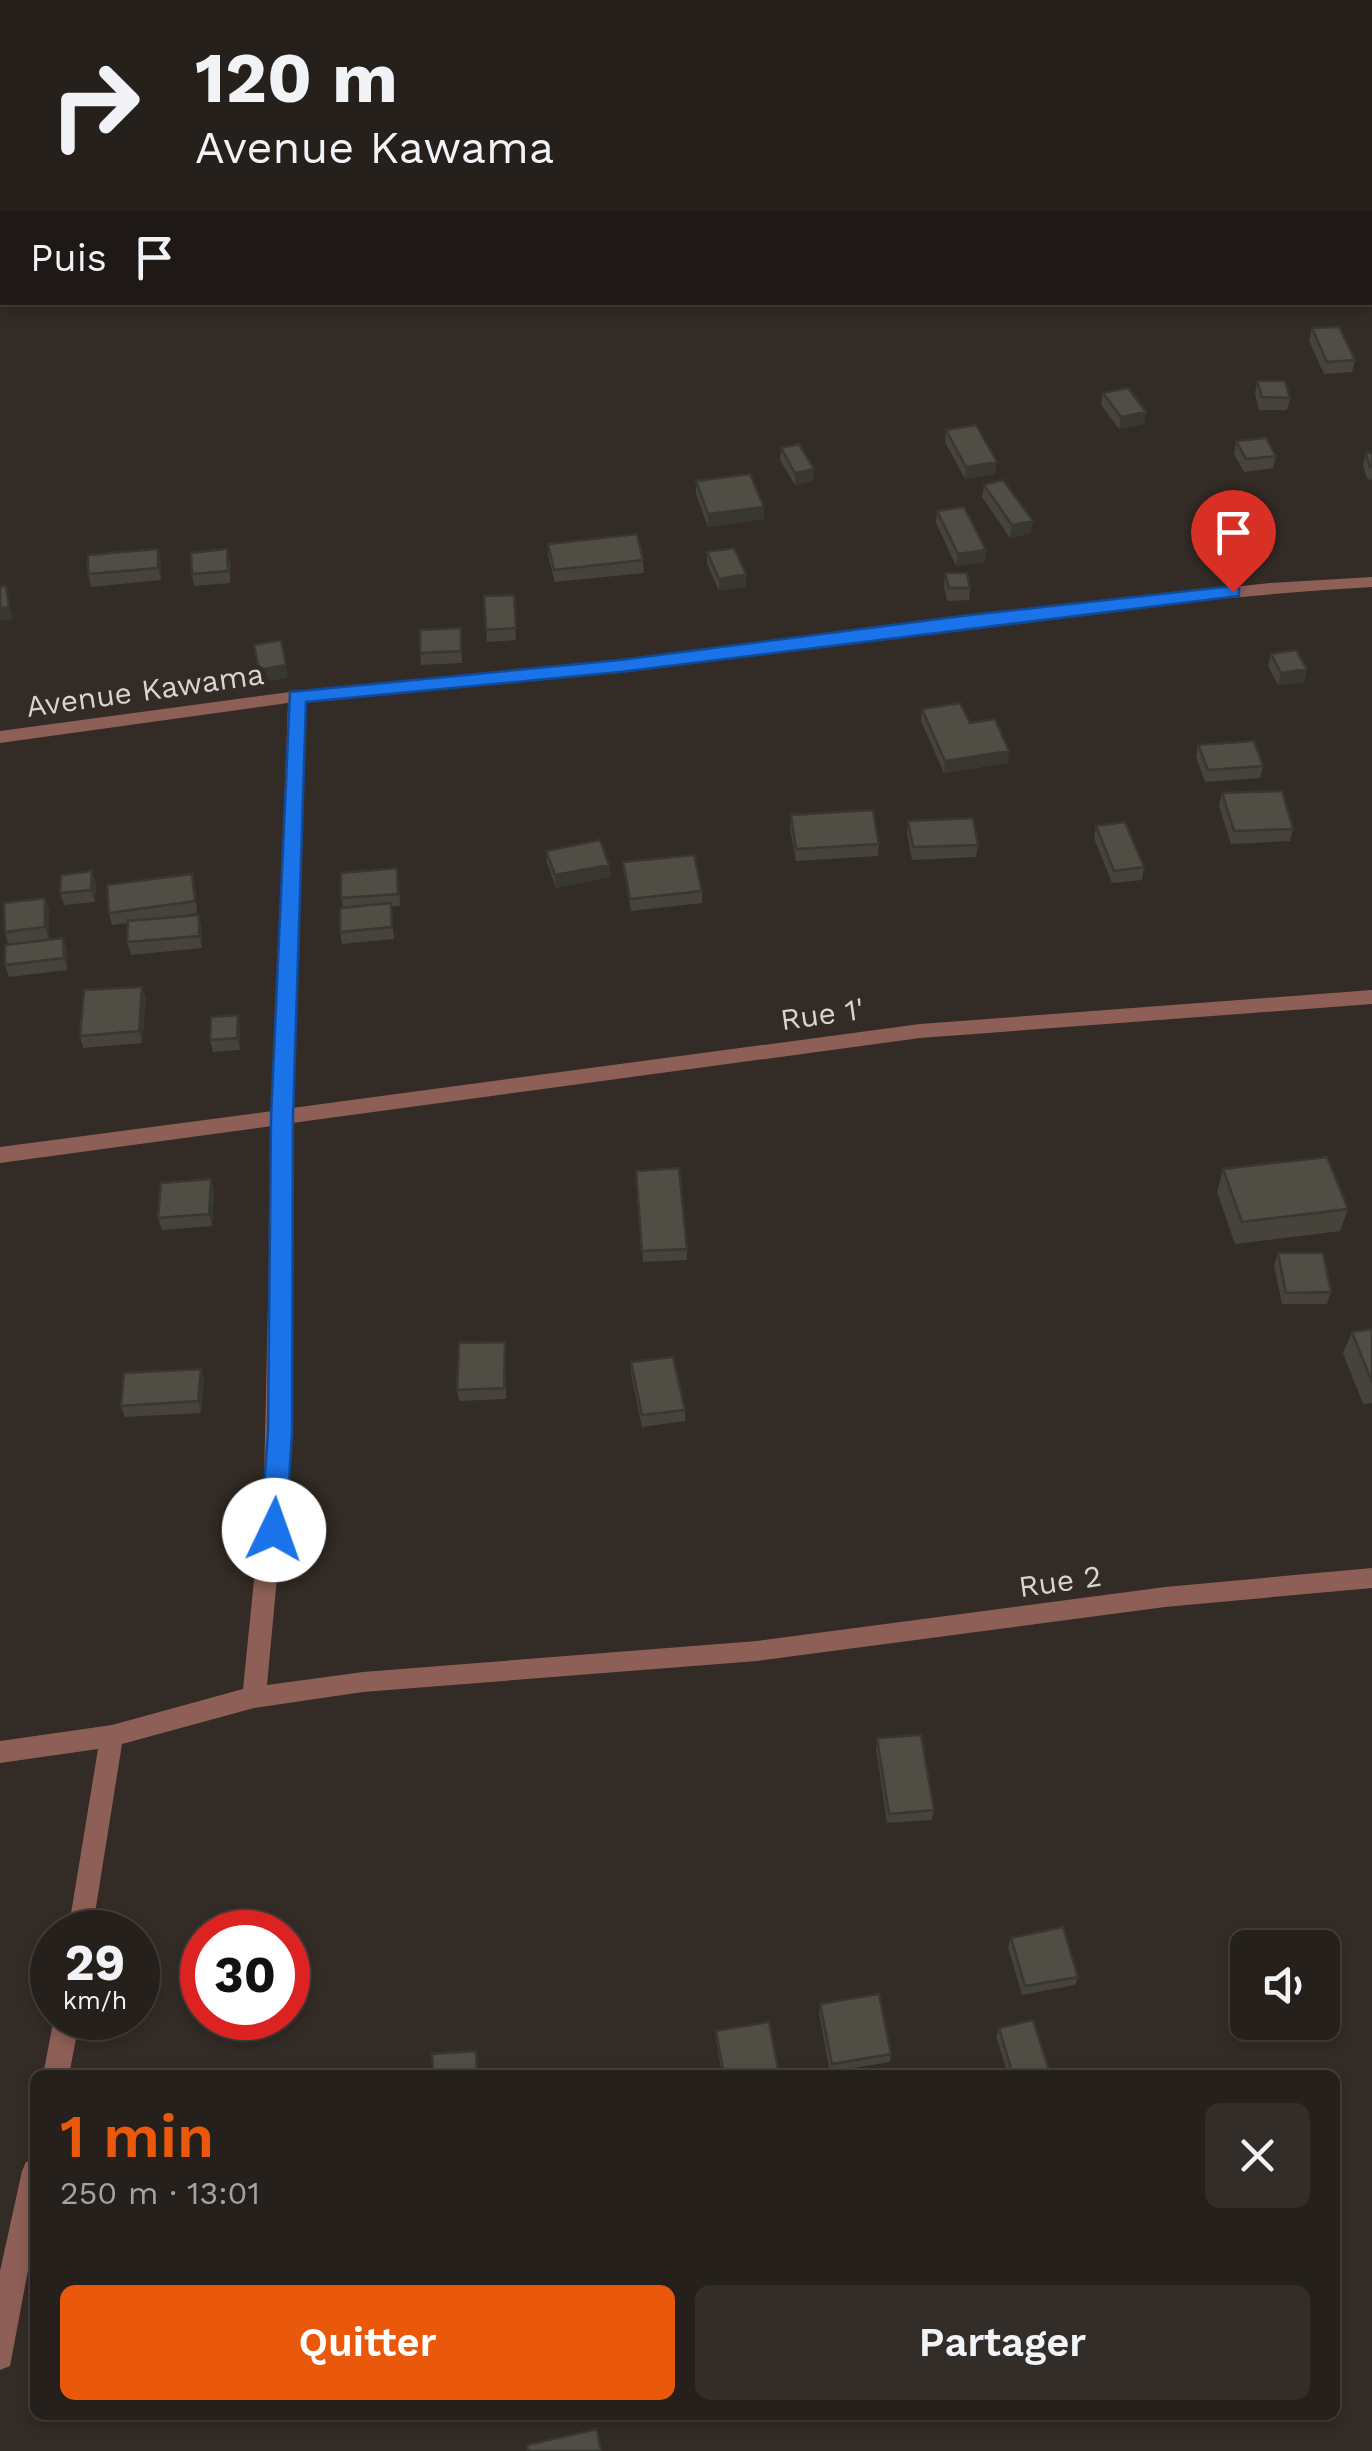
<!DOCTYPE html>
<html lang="fr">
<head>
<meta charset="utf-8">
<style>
	:root { --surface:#26201c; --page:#322d29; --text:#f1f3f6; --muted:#a4a3a3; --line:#423e3b; --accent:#ea580c }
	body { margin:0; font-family:"Work Sans",sans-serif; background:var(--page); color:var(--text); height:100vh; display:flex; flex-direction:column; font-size:38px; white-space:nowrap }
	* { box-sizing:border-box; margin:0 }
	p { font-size:32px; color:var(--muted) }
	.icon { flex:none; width:55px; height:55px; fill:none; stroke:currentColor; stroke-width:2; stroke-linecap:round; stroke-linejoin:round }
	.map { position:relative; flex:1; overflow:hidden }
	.details { position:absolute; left:30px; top:2070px; width:1310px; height:350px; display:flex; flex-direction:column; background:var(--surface); border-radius:15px; box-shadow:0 5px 15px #0003,0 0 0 2px var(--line) }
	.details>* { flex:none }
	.top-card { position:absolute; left:0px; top:0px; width:1372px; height:305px; box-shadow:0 5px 15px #0003,0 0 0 2px var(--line); background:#26201c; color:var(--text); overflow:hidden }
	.controls { position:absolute; left:1230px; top:1930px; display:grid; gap:20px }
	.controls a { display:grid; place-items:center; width:110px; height:110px; border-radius:15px; background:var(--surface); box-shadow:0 5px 15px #0003,0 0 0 2px var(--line); font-size:50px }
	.speed { position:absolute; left:30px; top:1910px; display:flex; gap:20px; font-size:50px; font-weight:700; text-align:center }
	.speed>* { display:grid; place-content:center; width:130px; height:130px; border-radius:50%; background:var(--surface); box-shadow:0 5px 15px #0003,0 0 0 2px var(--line); line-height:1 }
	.speed small { font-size:25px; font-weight:400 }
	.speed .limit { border:15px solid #d22; background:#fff; color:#111 }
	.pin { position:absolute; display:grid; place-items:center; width:85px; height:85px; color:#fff; margin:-102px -42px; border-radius:50% 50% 50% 0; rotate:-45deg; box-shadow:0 0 10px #0007 }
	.pin .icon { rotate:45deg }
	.me { position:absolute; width:110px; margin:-55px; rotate:3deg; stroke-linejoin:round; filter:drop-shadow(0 0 8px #0008) }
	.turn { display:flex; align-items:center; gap:35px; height:210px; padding:0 30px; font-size:45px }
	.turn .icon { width:130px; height:130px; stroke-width:2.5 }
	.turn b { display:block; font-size:70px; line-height:85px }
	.then { display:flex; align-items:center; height:95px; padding:0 30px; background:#0003; gap:20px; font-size:38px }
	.round { display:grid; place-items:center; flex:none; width:105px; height:105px; border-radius:15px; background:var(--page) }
	.overview { display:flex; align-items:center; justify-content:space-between; height:170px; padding:0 30px }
	h1 { font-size:60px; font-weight:600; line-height:75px; color:var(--accent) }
	.primary-button { display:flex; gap:20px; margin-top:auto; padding:20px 30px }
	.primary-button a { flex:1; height:115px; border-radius:15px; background:var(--accent); color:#fff; font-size:40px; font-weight:600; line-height:115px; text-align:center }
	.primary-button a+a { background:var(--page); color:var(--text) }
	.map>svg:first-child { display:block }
</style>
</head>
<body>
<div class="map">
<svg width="1372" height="2451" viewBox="0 0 1372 2451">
	<rect width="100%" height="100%" fill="#332b25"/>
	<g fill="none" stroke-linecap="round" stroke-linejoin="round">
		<!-- street -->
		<path fill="#8e5f57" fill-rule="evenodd" d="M1372 577V587C1120 602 872 642 621 671 516 683 410 691 305 701L292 1108 920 1024 1372 990V1004L920 1038 292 1123 286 1481 267 1685 363 1672 757 1641 1165 1587 1372 1568V1588L1165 1607 757 1661 363 1692 254 1708 122 1744 92 1932H68L98 1749 0 1763V1741L112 1725 243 1689 264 1481 272 1126 0 1163V1147L273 1111 288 703 0 743V731L297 691 620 661 970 615 1270 583Z
			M54 2018H80L69 2075H43Z
			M35 2158V2233L10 2366 0 2370V2271L22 2171 26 2162Z"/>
	</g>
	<!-- wall -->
	<path fill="#45433a" d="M1312 328 1355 360 1352 372 1324 374 1309 341Z
		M1257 381 1290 398 1287 410H1259L1255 394Z
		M1103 393 1146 412 1144 424 1119 429 1101 405Z
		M946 430 995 474 965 479 945 442Z
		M1236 441 1276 456 1273 468 1244 472 1234 454Z
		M781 448 814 469 813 481 795 485 780 460Z
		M1366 453H1372V480L1367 479 1363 465Z
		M696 481 764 507V519L708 527 696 494Z
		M984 485 1031 533 1010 538 982 497Z
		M937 511 986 550 984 562 956 566 936 523Z
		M548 544 643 560 644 573 555 582 548 556Z
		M158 549 161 562V580L91 587 88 574Z
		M707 552 746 574V587L719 591 707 564Z
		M230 561V583L194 586 192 574Z
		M945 573 970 588 969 600 947 601 944 586Z
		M514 595 516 640 487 642 484 596Z
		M461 628 462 663 421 665 420 653Z
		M1271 654 1304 682 1278 685 1268 666Z
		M922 709 1008 763 944 773 921 721Z
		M1198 745 1263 766 1260 778 1205 782 1196 757Z
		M1222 793 1293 829 1290 841 1231 844 1219 806Z
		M791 815 879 844 878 856 796 861 790 828Z
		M908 821 978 845 976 857 912 860 907 833Z
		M1096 826 1144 867 1142 880 1112 883 1094 838Z
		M546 851 610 877 556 888 547 863Z
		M623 862 702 891V903L631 911 624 875Z
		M399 880 400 906 391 907 394 939 342 944 340 932 343 908 341 898Z
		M96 883 95 902 64 905 60 893Z
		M195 886 197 913 155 919 202 927V948L131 955 127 942 128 923 112 925 109 913Z
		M45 898 49 910V939L63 938 67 950V970L9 977 5 965 8 944 5 932Z
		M142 987 146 999 142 1043 83 1048 80 1036Z
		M238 1015 240 1027V1050L213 1052 210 1040Z
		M1223 1169 1348 1209 1340 1231 1235 1244 1217 1192Z
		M636 1171 687 1249V1260L643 1262Z
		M214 1191 212 1226 162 1230 158 1218Z
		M1278 1253 1331 1292 1327 1304H1282L1274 1265Z
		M1372 1329V1403L1363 1404 1343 1353 1352 1332Z
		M505 1342 506 1399 459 1401 457 1390Z
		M631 1362 685 1410V1421L642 1427 631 1374Z
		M204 1380 201 1413 125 1417 121 1406Z
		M877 1738 934 1810 932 1820 887 1823 876 1748Z
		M1011 1938 1078 1977 1075 1985 1022 1995 1008 1947Z
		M820 2004 891 2054 890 2062 830 2072 819 2013Z
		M999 2028 1049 2070 1047 2075H1008L996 2036Z
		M716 2031 779 2075H722L716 2040Z"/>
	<!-- shaded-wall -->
	<path fill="#383730" d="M1146 412 1144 424 1119 429 1121 417Z
		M997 462 995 474 965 479 966 467Z
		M814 469 813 481 795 485V473Z
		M764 507V519L708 527V514Z
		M1033 521 1031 533 1010 538 1012 525Z
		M158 549 161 562V580L158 568Z
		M986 550 984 562 956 566 958 554Z
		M746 574V587L719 591V579Z
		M6 586 13 619 0 621V608Z
		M286 665 288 678 261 682 259 670Z
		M1307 669 1304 682 1278 685 1281 673Z
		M1009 751 1008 763 944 773 945 761Z
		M609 865 610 877 556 888 555 875Z
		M92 871 96 883 95 902 91 890Z
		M45 898 49 910V939L45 927Z
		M199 915 202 927V948L199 936Z
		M63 938 67 950V970L64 958Z
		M142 987 146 999 142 1043 139 1031Z
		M238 1015 240 1027V1050L237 1038Z
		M211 1179 214 1191 212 1226 209 1214Z
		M201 1369 204 1380 201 1413 198 1401Z
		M1049 2070 1047 2075H1029Z"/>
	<!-- building -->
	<path fill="#504e44" stroke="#383730" stroke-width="2.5" d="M1339 327 1355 360 1327 362 1312 328Z
		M1257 381H1285L1290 398 1262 397Z
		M1128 388 1146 412 1121 417 1103 393Z
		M976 425 997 462 966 467 946 430Z
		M1266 438 1276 456 1246 459 1236 441Z
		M799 444 814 469 795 473 781 448Z
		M1366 453H1372V467H1370Z
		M750 474 764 507 708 514 696 481Z
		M1003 480 1033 521 1012 525 984 485Z
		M964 507 986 550 958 554 937 511Z
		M637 534 643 560 554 570 548 544Z
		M734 548 746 574 719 579 707 552Z
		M158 549V568L88 574V555Z
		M227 549 228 571 192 574 191 553Z
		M945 573H967L970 588H949Z
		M6 586 9 607 0 608V587Z
		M514 595 516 628 486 630 484 596Z
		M461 628V651L420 653V630Z
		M281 640 286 665 259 670 254 645Z
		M1296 650 1307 669 1281 673 1271 654Z
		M960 703 970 723 995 719 1009 751 945 761 922 709Z
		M1254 741 1263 766 1208 770 1198 745Z
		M1282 791 1293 829 1234 831 1222 793Z
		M873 810 879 844 796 849 791 815Z
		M973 818 978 845 913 847 908 821Z
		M1125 822 1144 867 1114 871 1096 826Z
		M600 840 609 865 555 875 546 851Z
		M694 855 702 891 630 899 623 862Z
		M397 868 398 894 341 898V873Z
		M92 871 91 890 60 893 61 875Z
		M192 874 195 901 109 913 107 885Z
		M45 898V927L5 932 4 903Z
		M391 903 392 927 340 932V908Z
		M199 915V936L127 942 128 921Z
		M63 938 64 958 5 965V945Z
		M142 987 139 1031 80 1036 84 990Z
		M238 1015 237 1038 210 1040 211 1017Z
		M1327 1157 1348 1209 1242 1222 1223 1169Z
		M679 1168 687 1249 642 1251 636 1171Z
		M211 1179 209 1214 158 1218 161 1183Z
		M1278 1253H1323L1331 1292 1286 1293Z
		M1372 1329V1382L1352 1332Z
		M505 1342 504 1388 457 1390 459 1343Z
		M673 1357 685 1410 642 1415 631 1362Z
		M201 1369 198 1401 121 1406 124 1373Z
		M921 1735 934 1810 889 1814 877 1738Z
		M1063 1927 1078 1977 1025 1986 1011 1938Z
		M879 1994 891 2054 832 2064 820 2004Z
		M1033 2020 1049 2070 1029 2075H1013L999 2028Z
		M769 2022 779 2075H724L716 2031Z
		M476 2051 477 2075H433L432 2054Z
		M597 2429 601 2451H528L527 2445Z"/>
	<!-- route -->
	<path fill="#1a73e8" stroke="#114b97" stroke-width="2.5" d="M1233 586 1239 588V596L620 672 306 702 293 1118 292 1432 286 1530 282 1537 274 1541 265 1537 261 1530 268 1432 271 1118 290 692 620 660 970 615Z"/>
	<g text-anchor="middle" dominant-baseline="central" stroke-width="10" stroke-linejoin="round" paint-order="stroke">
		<!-- street labels -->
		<g font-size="30" fill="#d9d4d0" stroke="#332b25">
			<text transform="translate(145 690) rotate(-8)">Avenue Kawama</text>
			<text transform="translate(822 1014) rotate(-8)">Rue 1'</text>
			<text transform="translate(1060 1581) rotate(-8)">Rue 2</text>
		</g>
	</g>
</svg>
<div class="controls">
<a><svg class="icon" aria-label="sound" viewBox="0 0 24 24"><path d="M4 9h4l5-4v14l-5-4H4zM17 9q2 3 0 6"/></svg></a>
</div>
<div class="speed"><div>29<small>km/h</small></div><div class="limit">30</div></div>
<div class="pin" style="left:1233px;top:592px;background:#d93025"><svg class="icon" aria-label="arrive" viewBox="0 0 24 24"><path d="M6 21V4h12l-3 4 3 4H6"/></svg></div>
<svg class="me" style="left:274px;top:1530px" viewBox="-20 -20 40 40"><circle r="19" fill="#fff"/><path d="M0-13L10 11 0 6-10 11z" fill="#1a73e8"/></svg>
<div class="top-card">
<div class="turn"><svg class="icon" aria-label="right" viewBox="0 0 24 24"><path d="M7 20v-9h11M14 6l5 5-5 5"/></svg><div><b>120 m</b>Avenue Kawama</div></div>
<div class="then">Puis<svg class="icon" aria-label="arrive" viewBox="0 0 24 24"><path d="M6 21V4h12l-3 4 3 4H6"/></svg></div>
</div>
<section class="details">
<div class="overview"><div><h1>1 min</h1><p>250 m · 13:01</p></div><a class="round"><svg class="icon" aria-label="close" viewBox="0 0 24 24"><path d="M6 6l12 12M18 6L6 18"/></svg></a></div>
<div class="primary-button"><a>Quitter</a><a>Partager</a></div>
</section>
</div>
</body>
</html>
